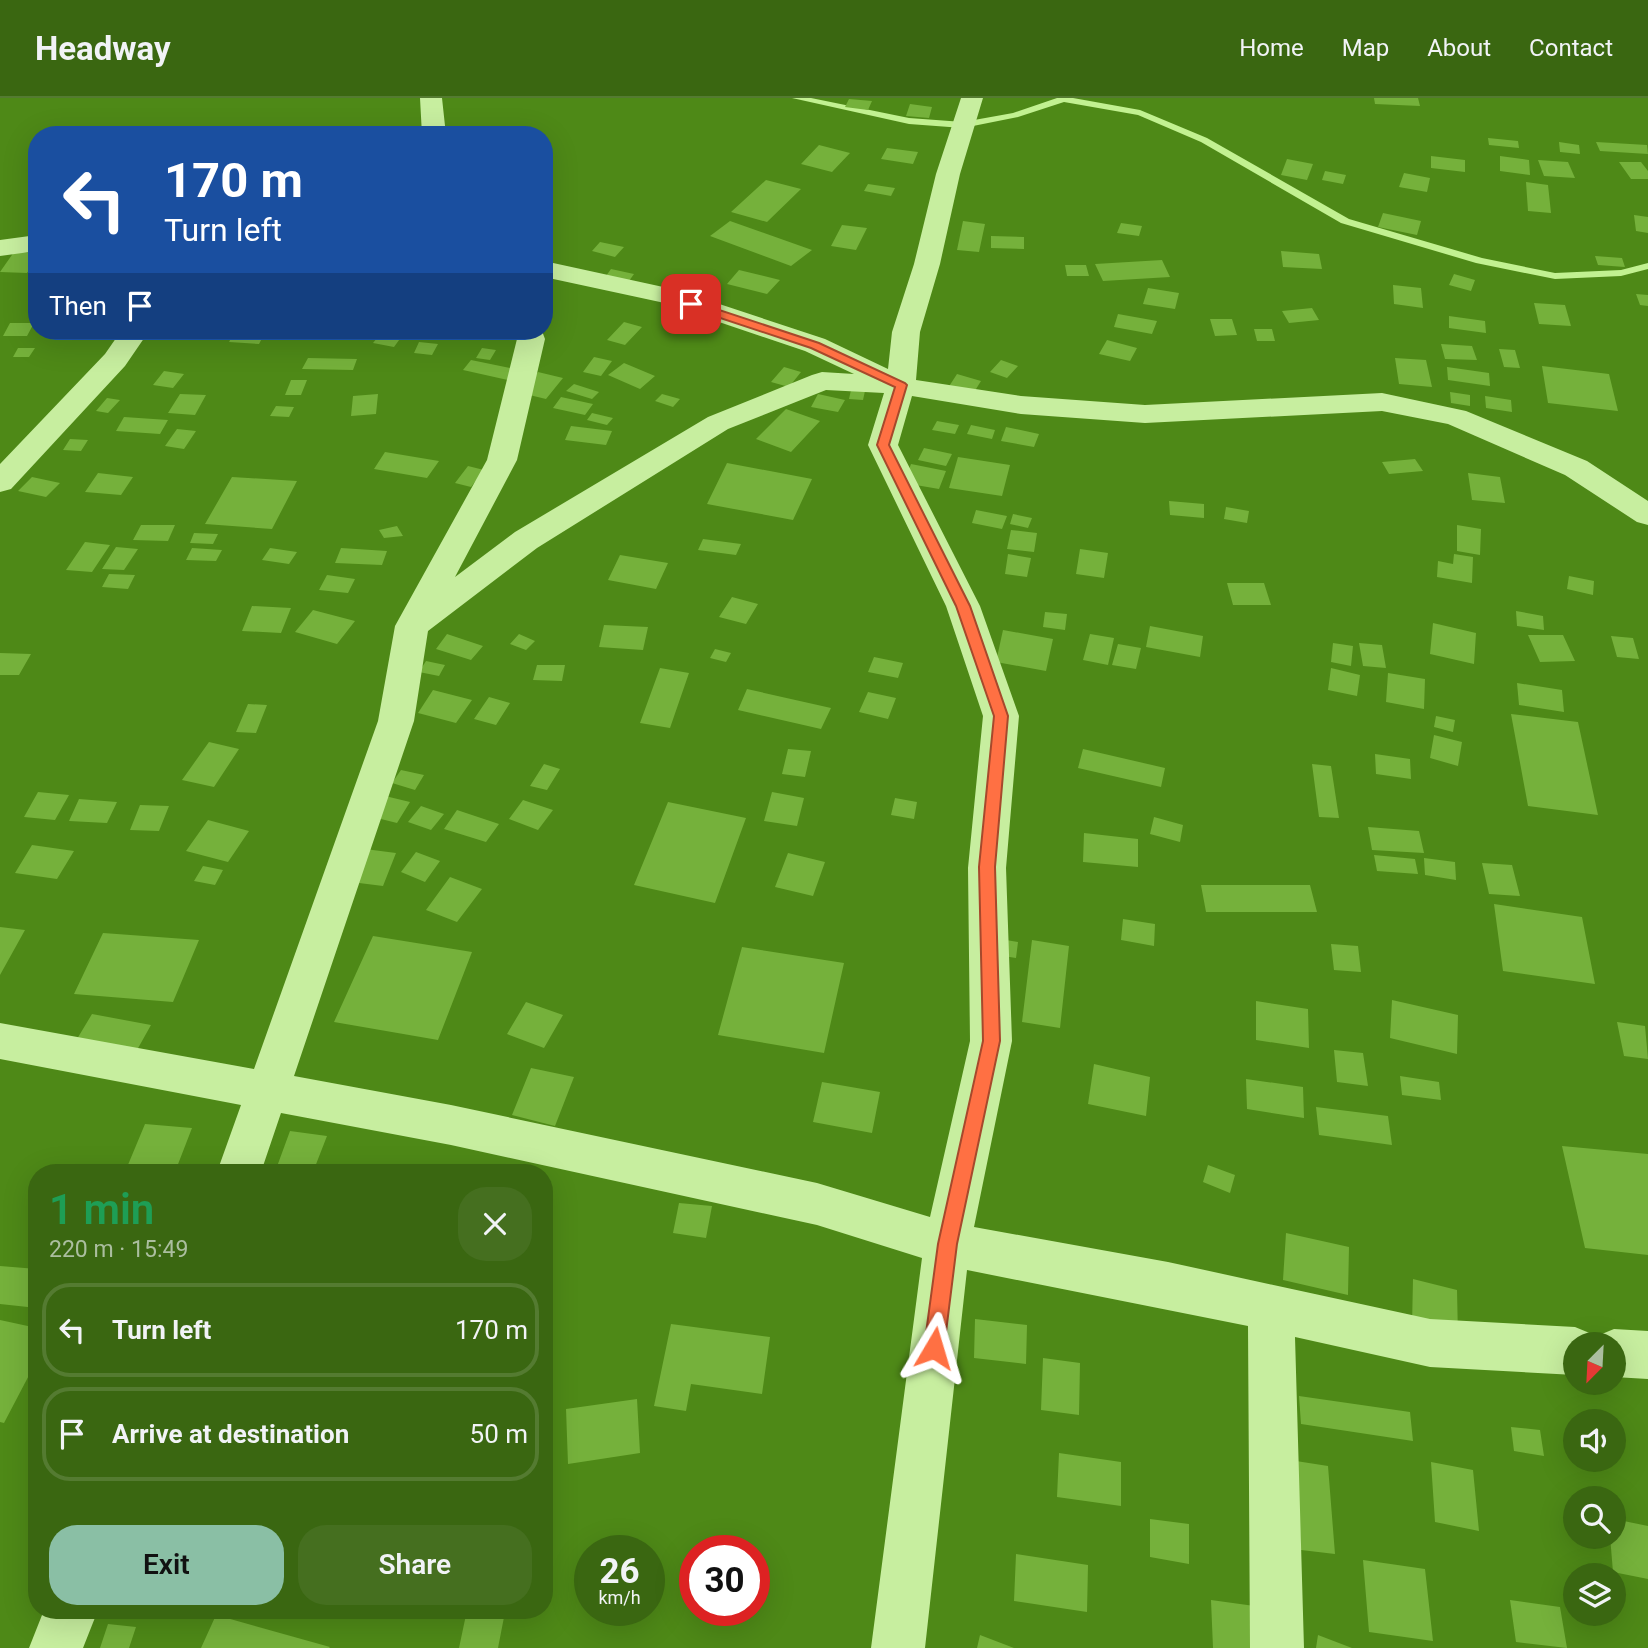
<!DOCTYPE html>
<html lang="en">
<head>
<meta charset="utf-8">
<style>
	:root { --surface:#3a6711; --page:#456f1f; --text:#f1f3f6; --muted:#abbe9f; --line:#547b31; --accent:#8abfa5 }
	body { margin:0; font-family:Roboto,sans-serif; background:var(--page); color:var(--text); height:100vh; display:flex; flex-direction:column; font-size:26px; white-space:nowrap }
	* { box-sizing:border-box; margin:0 }
	p { font-size:23px; color:var(--muted) }
	.icon { flex:none; width:38px; height:38px; fill:none; stroke:currentColor; stroke-width:2; stroke-linecap:round; stroke-linejoin:round }
	.map { position:relative; flex:1; overflow:hidden }
	.details { position:absolute; left:28px; top:1066px; width:525px; height:455px; display:flex; flex-direction:column; background:var(--surface); border-radius:28px; box-shadow:0 7px 28px #0002 }
	.details>* { flex:none }
	.top-card { position:absolute; left:28px; top:28px; width:525px; height:214px; border-radius:28px; box-shadow:0 7px 28px #0002; background:#1a4fa0; color:#fff; overflow:hidden }
	.needle { width:46px; rotate:204deg }
	.fabs { position:absolute; left:1563px; top:1234px; display:grid; gap:14px }
	.fabs a { display:grid; place-items:center; width:63px; height:63px; border-radius:50%; background:var(--surface); box-shadow:0 7px 28px #0002; font-size:35px }
	.speed { position:absolute; left:574px; top:1437px; display:flex; gap:14px; font-size:35px; font-weight:700; text-align:center }
	.speed>* { display:grid; place-content:center; width:91px; height:91px; border-radius:50%; background:var(--surface); box-shadow:0 7px 28px #0002; line-height:1 }
	.speed small { font-size:18px; font-weight:400 }
	.speed .limit { border:10px solid #d22; background:#fff; color:#111 }
	.pin { position:absolute; display:grid; place-items:center; width:60px; height:60px; color:#fff; margin:-30px; border-radius:14px; box-shadow:0 4px 10px #0006 }
	.me { position:absolute; width:77px; margin:-38px; rotate:7deg; stroke-linejoin:round; filter:drop-shadow(0 0 5px #0008) }
	.turn { display:flex; align-items:center; gap:24px; height:147px; padding:0 21px; font-size:32px }
	.turn .icon { width:91px; height:91px; stroke-width:2.5 }
	.turn b { display:block; font-size:49px; line-height:60px }
	.then { display:flex; align-items:center; height:66px; padding:0 21px; background:#0003; gap:14px; font-size:26px }
	.round { display:grid; place-items:center; flex:none; width:74px; height:74px; border-radius:28px; background:var(--page) }
	.head { display:flex; align-items:center; justify-content:space-between; height:119px; padding:0 21px }
	h1 { font-size:42px; font-weight:600; line-height:52px; color:#1e9e55 }
	.button { display:flex; gap:14px; margin-top:auto; padding:14px 21px }
	.button a { flex:1; height:80px; border-radius:28px; background:var(--accent); color:#111; font-size:28px; font-weight:600; line-height:80px; text-align:center }
	.button a+a { background:var(--page); color:var(--text) }
	ul { padding:0; list-style:none }
	li { display:flex; align-items:center; gap:21px; height:94px; margin:0 14px 10px; padding:0 7px; border:4px solid var(--line); border-radius:28px }
	li div { flex:1 }
	li b { display:block; font-size:26px }
	li em { font-style:normal }
	header { display:flex; align-items:center; gap:42px; box-sizing:border-box; height:98px; padding:0 35px; background:var(--surface); border-bottom:2px solid var(--line) }
	header strong { font-size:33px }
	nav { display:flex; gap:38px; margin-inline-start:auto; font-size:24px }
	.map>svg:first-child { display:block }
</style>
</head>
<body>
<header>
<strong>Headway</strong>
<nav><a>Home</a><a>Map</a><a>About</a><a>Contact</a></nav>
</header>
<div class="map">
<svg width="1648" height="1550" viewBox="0 0 1648 1550">
	<rect width="100%" height="100%" fill="#4e8917"/>
	<g fill="none" stroke-linecap="round" stroke-linejoin="round">
		<!-- stream -->
		<path fill="#c2f191" fill-rule="evenodd" d="M792 0H811L909 20 963 24 1013 15 1057 0H1073L1140 12 1207 40 1349 121 1482 160 1555 175 1621 172 1648 165V171L1621 178 1555 181 1476 165 1341 125 1201 44 1138 17 1064 4 1018 19 963 30 909 26Z"/>
	</g>
	<!-- building -->
	<path fill="#75b13b" d="M1374 0H1418L1420 8 1375 6Z
		M849 1 872 3 868 12 845 9Z
		M910 6 932 9 929 20 906 18Z
		M1488 40 1518 43 1519 50 1489 47Z
		M1559 44 1579 47 1580 56 1560 54Z
		M1596 44 1647 47 1648 56 1600 53Z
		M819 47 850 55 832 74 801 66Z
		M887 50 918 54 913 66 881 61Z
		M1431 58 1465 62V74L1431 70Z
		M1500 58 1529 62 1530 77 1500 73Z
		M1287 61 1313 66 1307 82 1281 77Z
		M1538 62 1568 64 1575 80 1544 78Z
		M1619 64H1641L1648 73V81H1631Z
		M1325 73 1346 77 1343 86 1322 82Z
		M1404 75 1430 80 1427 94 1399 89Z
		M766 82 801 91 767 124 731 114Z
		M1526 84 1548 87 1551 115 1528 113Z
		M868 86 895 90 891 98 864 93Z
		M1383 115 1421 123 1417 137 1378 129Z
		M1634 117 1648 119V135L1636 133Z
		M730 123 812 152 791 168 710 138Z
		M963 123 985 126 979 154 957 152Z
		M1121 125 1142 128 1139 138 1117 135Z
		M842 127 867 130 856 152 831 148Z
		M991 138 1024 139V151L991 150Z
		M600 144 624 149 615 159 592 153Z
		M1281 153 1319 156 1322 171 1283 169Z
		M14 154 37 155V160L27 175 0 174Z
		M1595 158 1622 160 1625 169 1598 167Z
		M1162 162 1170 179 1103 183 1095 166Z
		M1065 167H1086L1089 178H1067Z
		M611 171 634 176 629 183 606 178Z
		M739 172 780 182 767 196 727 186Z
		M1454 176 1475 182 1471 193 1449 187Z
		M1393 187 1421 190 1423 210 1394 206Z
		M1148 190 1179 195 1175 211 1143 206Z
		M1636 196 1648 197V208L1640 207Z
		M1534 205 1565 207 1571 228 1539 226Z
		M1312 210 1319 222 1289 225 1282 213Z
		M1118 216 1157 223 1152 236 1114 229Z
		M1449 218 1485 223 1486 235 1449 230Z
		M1210 221H1232L1237 237 1215 238Z
		M624 224 642 229 625 247 607 242Z
		M10 225H34L27 238H3Z
		M1254 231H1272L1275 243H1257Z
		M235 233H266L259 246 229 244Z
		M381 235 402 238 394 249 373 245Z
		M1107 242 1137 250 1130 263 1099 256Z
		M419 244 438 246 432 257 414 255Z
		M1441 246 1472 248 1477 262 1445 261Z
		M18 250H35L29 259H13Z
		M482 250 496 252 490 262 476 260Z
		M1499 251 1515 252 1520 270 1504 269Z
		M594 259 612 263 601 278 583 274Z
		M308 260 357 261 353 272 302 271Z
		M1395 260 1426 262 1432 289 1399 286Z
		M471 262 520 272 512 283 463 272Z
		M1001 262 1018 268 1007 280 990 274Z
		M624 265 655 278 640 291 608 277Z
		M1542 268 1609 276 1618 313 1548 305Z
		M784 269 801 274 789 289 771 284Z
		M1447 269 1489 275 1490 288 1448 282Z
		M164 273 184 276 173 290 153 287Z
		M538 274 563 280 546 301 521 295Z
		M957 276 981 283 971 299 946 293Z
		M291 282H307L301 297H285Z
		M574 286 599 294 592 301 566 293Z
		M851 292 865 293 863 302 849 301Z
		M1450 294 1470 297V308L1451 305Z
		M180 296 206 297 195 317 168 315Z
		M378 296 376 316 351 318 353 298Z
		M662 296 680 301 673 309 655 303Z
		M818 296 845 302 838 314 811 309Z
		M1485 298 1511 302 1512 314 1486 310Z
		M561 299 593 306 585 317 553 310Z
		M107 300 120 302 108 315 96 313Z
		M276 308 294 309 289 319 270 318Z
		M786 311 820 323 791 354 756 341Z
		M592 315 613 320 607 327 587 322Z
		M124 319 168 322 160 336 116 333Z
		M937 323 959 327 955 336 932 332Z
		M971 327 995 332 992 341 967 336Z
		M571 328 612 333 606 347 565 342Z
		M1006 329 1039 336 1034 349 1001 343Z
		M177 331 196 333 184 351 165 348Z
		M70 341 88 342 81 353 63 352Z
		M924 350 952 356 946 368 918 362Z
		M385 354 439 363 427 380 374 371Z
		M958 359 1010 367 1002 398 949 390Z
		M1415 361 1423 373 1389 376 1382 364Z
		M727 365 812 381 793 422 707 406Z
		M911 366 946 373 939 391 904 385Z
		M468 368 484 372 471 389 455 385Z
		M98 375 133 379 121 397 85 394Z
		M1468 375 1500 379 1505 405 1472 402Z
		M32 379 60 385 46 399 18 393Z
		M232 379 297 383 272 431 205 426Z
		M1169 403 1204 406V420L1170 417Z
		M1226 409 1249 413 1247 425 1224 421Z
		M976 412 1007 418 1002 431 972 425Z
		M1013 416 1032 420 1028 430 1010 426Z
		M141 427H175L168 443 133 442Z
		M1457 427 1481 431 1480 457 1457 453Z
		M397 428 403 438 384 440 379 432Z
		M1011 432 1037 435 1034 454 1007 451Z
		M194 435 218 436 213 446 190 445Z
		M703 441 741 446 736 457 698 452Z
		M85 444 110 447 92 474 66 472Z
		M116 449 138 451 124 472 102 471Z
		M192 450 222 452 216 463 186 462Z
		M270 450 297 454 289 466 262 462Z
		M341 450 387 453 382 467 335 465Z
		M1080 451 1108 455 1104 480 1076 476Z
		M1008 456 1031 460 1027 479 1005 476Z
		M1454 456 1473 459 1472 485 1437 479 1438 463 1453 466Z
		M620 457 668 465 656 491 608 482Z
		M109 476 135 477 128 491 102 489Z
		M327 477 355 481 348 495 319 492Z
		M1569 478 1594 483 1593 497 1567 491Z
		M1227 485H1264L1271 507H1233Z
		M732 499 758 506 746 526 719 519Z
		M252 508 291 510 281 535 242 533Z
		M313 512 355 523 337 546 295 534Z
		M1516 513 1543 518 1544 532 1517 528Z
		M1045 514 1067 516 1065 532 1043 529Z
		M1433 525 1476 535 1474 566 1430 556Z
		M604 527 648 529 643 552 599 549Z
		M1150 528 1203 538 1200 559 1146 549Z
		M1003 532 1053 541 1046 573 996 564Z
		M447 536 483 548 471 562 436 551Z
		M519 536 535 543 526 552 510 546Z
		M1090 536 1114 540 1108 567 1083 562Z
		M1528 537H1563L1575 563 1540 564Z
		M1611 538 1633 540 1639 561 1617 559Z
		M1333 545 1353 548 1351 568 1331 564Z
		M1359 545 1382 547 1386 570 1363 568Z
		M1118 546 1141 550 1136 571 1112 567Z
		M715 551 731 555 726 564 710 560Z
		M0 555 31 556 19 577H0Z
		M874 559 903 565 898 580 868 574Z
		M426 563 445 567 439 578 419 574Z
		M537 567H565L562 583 533 582Z
		M660 570 689 575 670 630 640 625Z
		M1331 570 1360 577 1357 598 1328 592Z
		M1388 575 1425 581 1424 611 1386 604Z
		M1517 585 1562 592 1564 614 1519 607Z
		M747 591 831 610 821 631 738 612Z
		M433 592 472 602 456 625 418 615Z
		M868 594 896 600 888 621 859 614Z
		M489 599 510 605 496 627 474 621Z
		M248 606 267 607 256 635 236 634Z
		M1511 616 1578 624 1598 717 1528 708Z
		M1436 618 1455 622 1453 634 1434 629Z
		M1434 637 1462 644 1458 668 1430 660Z
		M209 644 239 651 214 689 182 682Z
		M788 651 811 653 805 679 782 676Z
		M1083 651 1165 670 1161 689 1078 670Z
		M1375 656 1410 661 1411 681 1376 676Z
		M544 666 560 671 547 692 530 688Z
		M1312 666 1331 668 1339 720 1319 719Z
		M401 672 424 677 415 692 392 685Z
		M38 694 69 697 55 722 24 719Z
		M772 694 804 700 797 728 764 723Z
		M381 697 410 704 397 725 369 718Z
		M895 700 917 704 914 721 891 717Z
		M79 701 117 704 107 725 69 723Z
		M523 702 553 712 538 732 509 721Z
		M668 704 746 720 715 805 634 787Z
		M140 707 169 708 159 733 130 732Z
		M421 708 444 716 431 732 408 724Z
		M457 712 499 726 486 744 444 731Z
		M1154 719 1183 727 1180 744 1150 736Z
		M208 722 249 733 228 764 186 753Z
		M1368 729 1419 733 1424 755 1372 752Z
		M1084 735 1138 741V769L1083 764Z
		M32 747 74 753 57 781 15 775Z
		M365 751 396 755 383 788 351 784Z
		M416 754 440 763 425 784 401 774Z
		M788 755 825 764 813 798 775 789Z
		M1374 757 1415 761 1418 776 1377 773Z
		M1424 760 1455 764 1456 782 1425 777Z
		M1482 765 1512 767 1520 798 1489 796Z
		M203 768 223 772 215 787 194 783Z
		M450 779 482 791 457 824 426 812Z
		M1201 787H1310L1317 814H1206Z
		M1494 806 1582 819 1595 886 1503 873Z
		M1123 821 1155 826 1154 848 1121 842Z
		M0 829 25 832 0 877Z
		M103 835 199 842 173 904 74 896Z
		M373 838 472 854 438 942 334 924Z
		M1000 841 1018 844 1016 860 997 857Z
		M1032 842 1069 848 1060 930 1022 924Z
		M1331 846 1358 848 1361 874 1334 872Z
		M742 849 844 865 824 955 718 937Z
		M1392 902 1458 917 1457 956 1390 940Z
		M1256 903 1308 911 1309 950 1256 942Z
		M526 904 563 917 544 950 507 936Z
		M92 916 151 927 137 952 77 941Z
		M1617 924 1645 928 1648 961 1624 958Z
		M1334 952 1363 955 1368 988 1337 984Z
		M1094 966 1150 979 1146 1018 1088 1006Z
		M531 970 574 979 555 1028 512 1017Z
		M1400 978 1439 984 1441 1002 1402 997Z
		M1246 981 1303 989 1304 1020 1247 1011Z
		M822 984 880 994 872 1035 813 1024Z
		M1316 1009 1388 1018 1392 1047 1319 1037Z
		M145 1026 192 1030 175 1074H125Z
		M290 1033 327 1038 313 1074H275Z
		M1562 1048 1648 1056V1157L1585 1150Z
		M1208 1067 1235 1077 1230 1095 1203 1084Z
		M679 1105 712 1108 706 1140 673 1135Z
		M1286 1135 1349 1149 1348 1197 1283 1182Z
		M0 1168 37 1171V1210L0 1206Z
		M1413 1181 1457 1192 1458 1239 1412 1228Z
		M975 1221 1027 1227 1026 1266 974 1260Z
		M0 1222 37 1230V1262L4 1325 0 1324Z
		M671 1226 770 1239 762 1296 691 1286 686 1313 654 1308Z
		M1043 1260 1080 1265 1079 1317 1041 1312Z
		M1299 1298 1410 1314 1413 1343 1301 1326Z
		M637 1301 640 1355 568 1366 566 1311Z
		M1511 1329 1540 1332 1544 1358 1514 1353Z
		M1059 1355 1121 1364V1408L1057 1399Z
		M1296 1363 1328 1368 1335 1456 1301 1452Z
		M1431 1364 1473 1372 1479 1433 1435 1424Z
		M1150 1421 1189 1426V1466L1150 1459Z
		M1614 1421 1648 1428V1481L1613 1474 1610 1438H1614Z
		M1016 1456 1088 1467 1087 1514 1014 1503Z
		M1363 1462 1425 1471 1433 1543 1369 1534Z
		M1211 1502 1269 1510 1271 1550H1213Z
		M1510 1502 1560 1509 1567 1550 1516 1544Z
		M467 1512 505 1514 498 1550H459Z
		M216 1517 330 1549 329 1550H201Z
		M108 1526 136 1529 129 1550H100Z
		M980 1537 1014 1550H977Z
		M1318 1537 1352 1550H1316Z"/>
	<g fill="none" stroke-linecap="round" stroke-linejoin="round">
		<!-- street -->
		<path fill="#c7ee9f" fill-rule="evenodd" d="M420 0H442L446 37H422Z
			M961 0H983L960 76 940 166 920 234 916 282 1021 298 1145 307 1382 295 1466 313 1587 363 1648 403V427L1637 424 1565 377 1448 326 1382 313 1145 325 1021 316 912 298 898 347 980 508 1019 618 1006 770 1012 943 974 1129 1168 1164 1430 1221 1575 1229 1592 1236 1595 1243 1597 1238 1614 1231 1648 1233V1281L1614 1279V1246H1575V1277L1430 1269 1295 1239 1304 1550H1250L1248 1228 967 1172 925 1550H871L922 1160 817 1127 451 1047 281 1015 261 1074H217L241 1007 0 961V925L254 971 378 623 395 528 487 362 517 241 514 233H542L545 241 517 362 455 479 515 434 708 319 812 277 822 274 854 276 805 253 660 204 544 179V163L677 192 825 241 888 271 892 234 914 166 936 76ZM826 292 884 295 868 347 946 508 983 618 968 770 970 943 930 1119 817 1085 451 1007 294 978 414 623 428 533 537 450 728 331Z
			M37 137V153L0 158V142Z
			M121 233H149L125 268 11 391 0 394V366L105 256Z
			M44 1512H98L83 1550H29Z"/>
	</g>
	<!-- route -->
	<path fill="#ff7043" stroke="#a6492c" stroke-width="2" d="M687 204H695L819 245 905 285 907 287 889 347 970 508 1008 618 995 769 1000 943 957 1146 944 1250 941 1257 934 1260 927 1257 924 1250 938 1146 983 943 979 769 994 618 956 508 877 347 895 289 811 250 687 209Z"/>
</svg>
<div class="fabs">
<a><svg class="needle" viewBox="-14 -14 28 28"><path d="M0-13l5 13h-10z" fill="#e53935"/><path d="M0 13l5-13h-10z" fill="#abbe9f"/></svg></a>
<a><svg class="icon" aria-label="sound" viewBox="0 0 24 24"><path d="M4 9h4l5-4v14l-5-4H4zM17 9q2 3 0 6"/></svg></a>
<a><svg class="icon" aria-label="search" viewBox="0 0 24 24"><circle cx="10" cy="10" r="6"/><path d="M15 15l6 6"/></svg></a>
<a><svg class="icon" aria-label="layers" viewBox="0 0 24 24"><path d="M12 4l9 5-9 5-9-5zM3 14l9 5 9-5"/></svg></a>
</div>
<div class="speed"><div>26<small>km/h</small></div><div class="limit">30</div></div>
<div class="pin" style="left:691px;top:206px;background:#d93025"><svg class="icon" aria-label="arrive" viewBox="0 0 24 24"><path d="M6 21V4h12l-3 4 3 4H6"/></svg></div>
<svg class="me" style="left:934px;top:1250px" viewBox="-20 -20 40 40"><path d="M0-17L14 15 0 8-14 15z" fill="#ff7043" stroke="#fff" stroke-width="4"/></svg>
<div class="top-card">
<div class="turn"><svg class="icon" aria-label="left" viewBox="0 0 24 24"><path d="M17 20v-9H6M10 6l-5 5 5 5"/></svg><div><b>170 m</b>Turn left</div></div>
<div class="then">Then<svg class="icon" aria-label="arrive" viewBox="0 0 24 24"><path d="M6 21V4h12l-3 4 3 4H6"/></svg></div>
</div>
<section class="details">
<div class="head"><div><h1>1 min</h1><p>220 m · 15:49</p></div><a class="round"><svg class="icon" aria-label="close" viewBox="0 0 24 24"><path d="M6 6l12 12M18 6L6 18"/></svg></a></div>
<ul>
<li><svg class="icon" aria-label="left" viewBox="0 0 24 24"><path d="M17 20v-9H6M10 6l-5 5 5 5"/></svg><div><b>Turn left</b></div><em>170 m</em></li>
<li><svg class="icon" aria-label="arrive" viewBox="0 0 24 24"><path d="M6 21V4h12l-3 4 3 4H6"/></svg><div><b>Arrive at destination</b></div><em>50 m</em></li>
</ul>
<div class="button"><a>Exit</a><a>Share</a></div>
</section>
</div>
</body>
</html>
